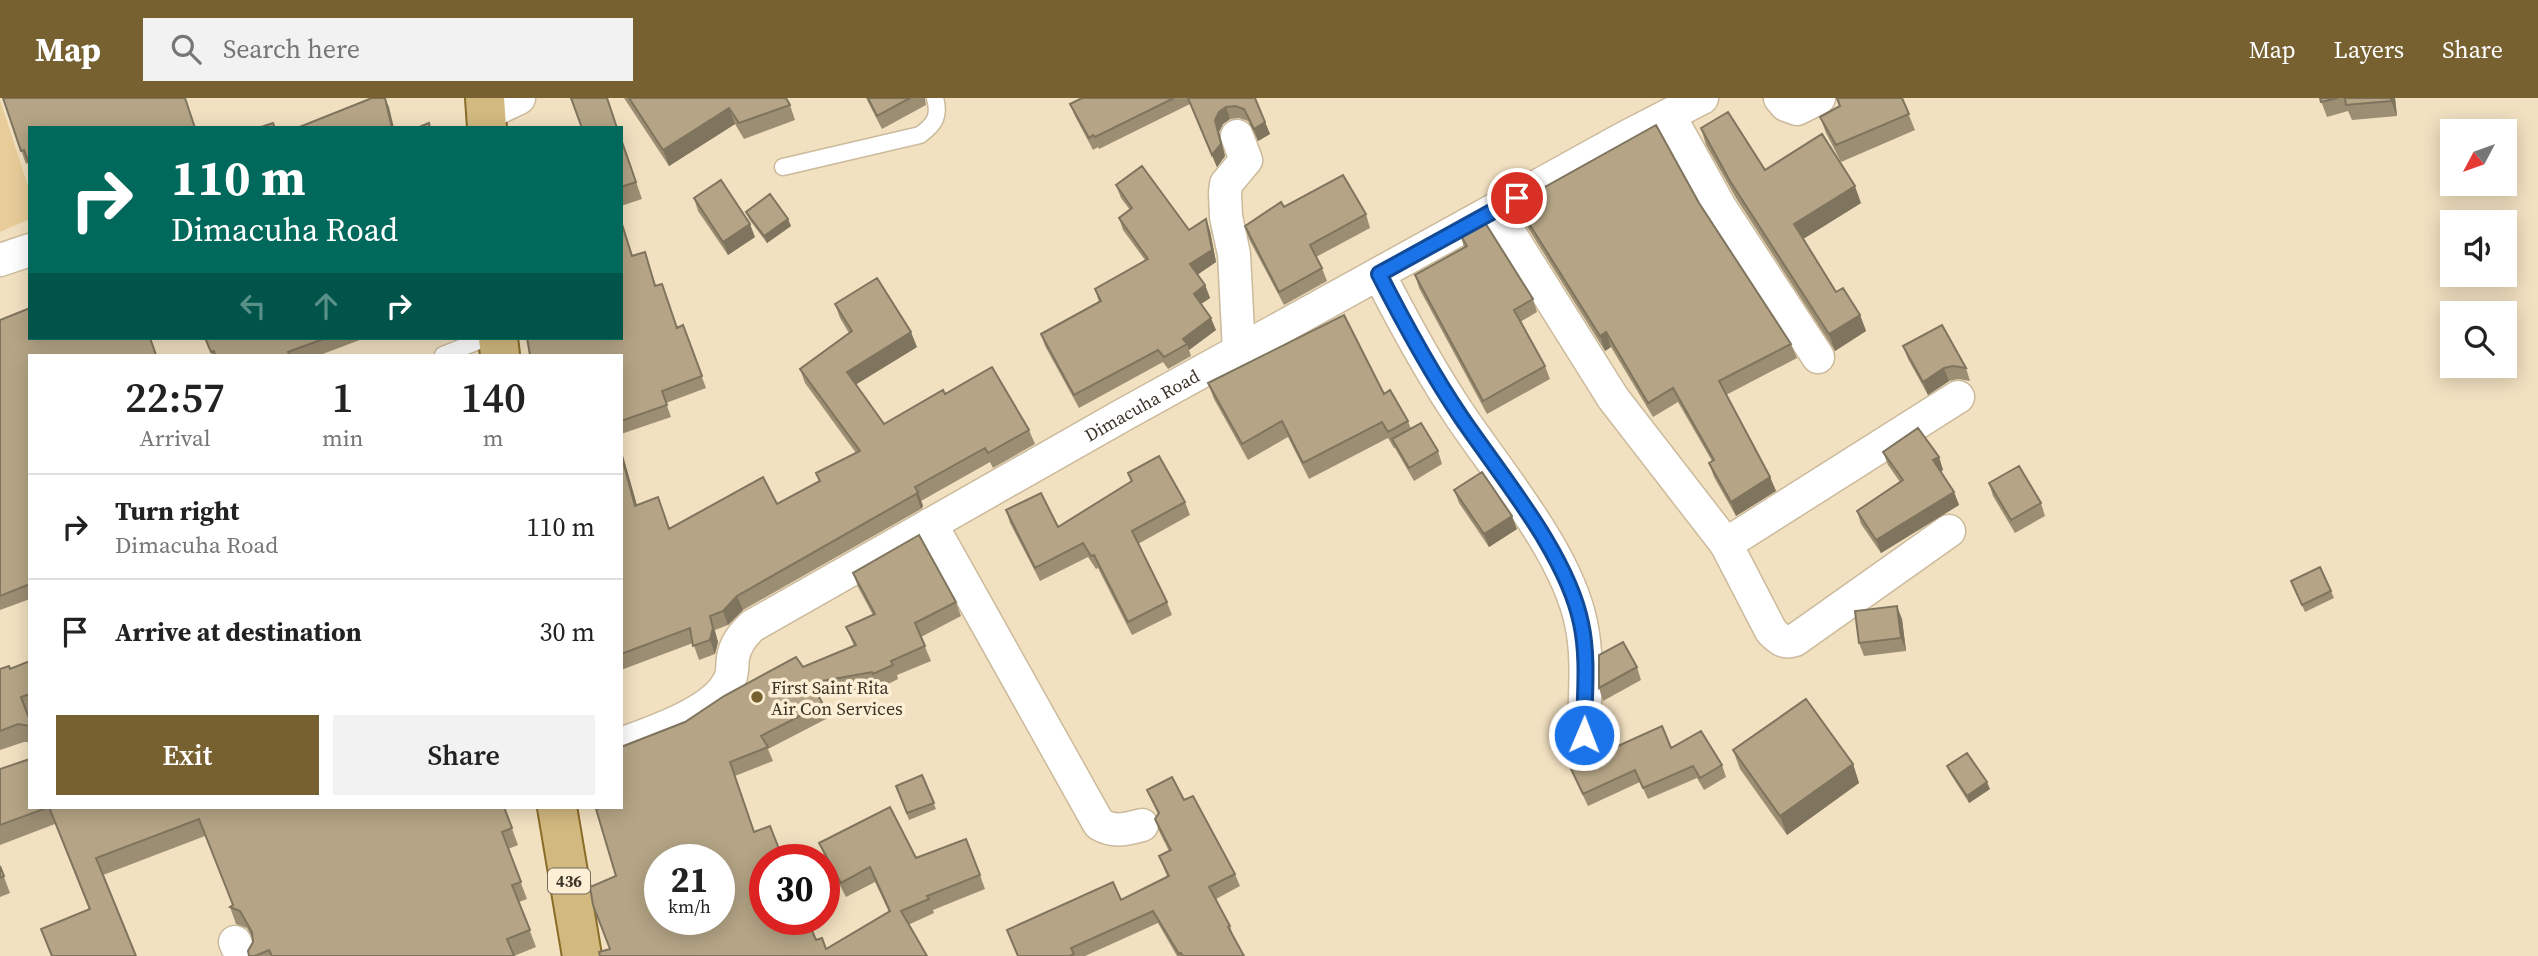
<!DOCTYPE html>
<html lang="en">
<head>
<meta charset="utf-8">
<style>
	:root { --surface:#fff; --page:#f2f2f2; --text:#222; --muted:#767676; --line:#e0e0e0; --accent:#786131 }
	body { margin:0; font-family:"Source Serif 4",serif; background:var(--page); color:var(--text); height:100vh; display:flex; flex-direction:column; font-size:26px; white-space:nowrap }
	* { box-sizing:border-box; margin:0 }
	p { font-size:23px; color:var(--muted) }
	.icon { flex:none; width:38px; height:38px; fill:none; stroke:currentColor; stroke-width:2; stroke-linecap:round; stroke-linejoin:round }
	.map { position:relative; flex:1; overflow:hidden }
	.details { position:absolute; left:28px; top:256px; width:595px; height:455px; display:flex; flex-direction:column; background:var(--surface); border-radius:0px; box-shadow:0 4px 18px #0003 }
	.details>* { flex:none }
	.banner { position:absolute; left:28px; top:28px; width:595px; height:214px; border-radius:0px; box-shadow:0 4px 18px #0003; background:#00695c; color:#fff; overflow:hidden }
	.needle { width:46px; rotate:229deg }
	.controls { position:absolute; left:2440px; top:21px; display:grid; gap:14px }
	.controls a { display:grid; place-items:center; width:77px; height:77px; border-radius:0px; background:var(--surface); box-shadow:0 4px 18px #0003; font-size:35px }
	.speed { position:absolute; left:644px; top:746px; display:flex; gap:14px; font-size:35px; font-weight:700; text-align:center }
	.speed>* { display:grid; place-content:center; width:91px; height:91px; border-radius:50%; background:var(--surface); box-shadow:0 4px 18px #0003; line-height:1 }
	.speed small { font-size:18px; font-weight:400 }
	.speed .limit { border:10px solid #d22; background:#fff; color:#111 }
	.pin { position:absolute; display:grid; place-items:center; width:60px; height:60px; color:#fff; margin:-30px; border:4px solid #fff; border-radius:50%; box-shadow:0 2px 7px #0007 }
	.me { position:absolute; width:77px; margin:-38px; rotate:1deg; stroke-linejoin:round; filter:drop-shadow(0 0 5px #0008) }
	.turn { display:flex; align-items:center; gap:24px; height:147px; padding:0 28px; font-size:32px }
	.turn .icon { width:91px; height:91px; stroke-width:2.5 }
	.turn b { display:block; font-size:49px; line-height:60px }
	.lanes { display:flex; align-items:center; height:66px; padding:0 28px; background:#0003; justify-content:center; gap:35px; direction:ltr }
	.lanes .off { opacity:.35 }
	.eta { display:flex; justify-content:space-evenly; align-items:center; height:119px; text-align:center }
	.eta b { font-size:42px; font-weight:600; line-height:49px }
	.action { display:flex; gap:14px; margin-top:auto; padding:14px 28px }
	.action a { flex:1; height:80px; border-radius:0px; background:var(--accent); color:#fff; font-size:28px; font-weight:600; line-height:80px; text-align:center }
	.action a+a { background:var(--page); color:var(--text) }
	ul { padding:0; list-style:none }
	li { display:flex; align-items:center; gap:21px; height:105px; padding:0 28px; border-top:2px solid var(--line) }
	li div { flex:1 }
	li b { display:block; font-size:26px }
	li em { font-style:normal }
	header { display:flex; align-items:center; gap:42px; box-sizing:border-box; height:98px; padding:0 35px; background:var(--accent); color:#fff }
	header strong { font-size:33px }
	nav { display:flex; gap:38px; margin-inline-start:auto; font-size:24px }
	.search { width:490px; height:63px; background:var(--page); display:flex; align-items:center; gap:18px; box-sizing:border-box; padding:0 24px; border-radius:0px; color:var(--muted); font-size:26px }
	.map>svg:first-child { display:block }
</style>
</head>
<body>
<header>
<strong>Map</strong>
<div class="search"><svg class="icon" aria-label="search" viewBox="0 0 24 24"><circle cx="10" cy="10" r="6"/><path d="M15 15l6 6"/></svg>Search here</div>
<nav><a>Map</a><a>Layers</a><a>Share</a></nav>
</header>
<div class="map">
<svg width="2538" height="858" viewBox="0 0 2538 858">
	<rect width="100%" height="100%" fill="#f2e1c1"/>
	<!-- green -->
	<path fill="#e8cd9a" d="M0 2 30 94V121L0 134Z"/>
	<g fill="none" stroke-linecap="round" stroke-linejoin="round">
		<!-- lane casing -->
		<g stroke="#cbba9b" stroke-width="19">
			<path id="lane" d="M783 69 920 37C935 26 940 18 935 0
				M443 257 486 240"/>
		</g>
		<!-- street casing -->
		<g stroke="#cbba9b" stroke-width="35">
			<g id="street">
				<path d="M1780 0 1786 7 1797 11 1819 0"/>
				<path d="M486 16 519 0"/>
				<path d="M1669 17 1720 109 1818 259"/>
				<path d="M1237 38 1246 62 1226 86 1225 95 1226 119 1234 156 1239 253"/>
				<path d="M1495 112 1613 300 1726 446 1771 533C1779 541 1784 546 1795 542L1949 433"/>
				<path d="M0 162 30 152"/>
				<path d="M1379 176C1404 225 1430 273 1461 319 1501 378 1567 456 1581 525 1589 561 1584 601 1584 637"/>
				<path d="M931 426 1099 726C1115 735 1126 731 1142 727"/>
				<path d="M1726 446 1958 299"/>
				<path id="s1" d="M621 646C653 634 716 614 730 581 733 574 732 566 733 560 735 546 743 537 752 528L1123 317 1626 39 1702 0"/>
				<path d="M235 844 241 858"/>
			</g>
		</g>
		<!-- primary casing -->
		<g stroke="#8a6c29" stroke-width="42">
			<path id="primary" d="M485 0 487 30
				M498 240 500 257
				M557 709 582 858"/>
		</g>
		<!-- lane -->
		<use href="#lane" stroke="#fff" stroke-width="16"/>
		<!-- street -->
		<use href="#street" stroke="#fff" stroke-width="32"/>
		<!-- primary -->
		<use href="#primary" stroke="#d2b97f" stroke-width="38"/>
	</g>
	<!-- wall -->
	<path fill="#9c8e73" d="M3 0H186L26 66Z
		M624 0H786L790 7 795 22 744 41 735 26 669 68Z
		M866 0H925L926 7 882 31Z
		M1082 0H1255L1270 36 1258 43 1248 23 1239 20 1230 21 1223 26 1219 34 1225 58 1217 69 1190 6 1099 51 1098 49 1093 52 1075 18 1070 6Z
		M1836 0H1902L1915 32 1841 64 1826 35 1820 19 1839 8Z
		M2320 0H2395L2397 18 2352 22 2348 13 2327 19Z
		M1701 30 1765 72 1861 105 1803 141 1836 194 1860 217 1866 233 1835 253 1736 100 1706 47Z
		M621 40 642 101 621 108Z
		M1116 87 1189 132 1206 121 1210 133 1216 164 1197 177 1205 187 1210 200 1201 206 1216 232 1189 252 1191 258 1168 271 1163 264 1079 310 1045 248 1041 236 1099 204 1095 191 1145 162 1123 132 1119 120 1130 112 1121 100Z
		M694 100 755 139 728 157 698 113Z
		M1516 105H1699L1791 246 1797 260 1726 297 1770 379 1776 393 1736 418 1714 379 1709 365 1712 363 1678 304 1653 319 1611 249 1605 253 1521 119Z
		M1284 109 1366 116 1370 130 1316 159 1322 170 1327 183 1284 207 1249 141 1245 128Z
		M746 114 791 128 767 145 749 121Z
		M1460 136 1533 201 1537 214 1520 224 1545 268 1550 281 1487 316 1419 190 1415 177 1464 149Z
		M633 158 649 166 656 188 677 230 683 227 706 290 666 305 671 319 621 336V257Z
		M835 206 917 249 856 286 884 326 945 296 1029 332 1035 346 993 370 990 364 921 403 923 408 921 411 743 512 728 527 715 532 718 544 715 556 699 562 693 545 621 572V351L637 407 669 431 777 406 819 383 816 375 856 355 805 285 800 271 849 235 840 220Z
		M0 222 30 257V501L0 512Z
		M205 240H365L320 257H212Z
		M1903 248 1966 270 1970 283 1958 281 1949 283 1928 297 1908 261Z
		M1208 285 1384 296 1408 323 1411 331 1438 353 1442 366 1414 383 1395 350H1394L1388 340 1309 381 1288 339 1248 362 1214 301Z
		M1883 354 1939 359 1943 372 1941 373 1954 394 1959 407 1881 455 1861 426 1857 413 1900 384 1888 367Z
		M1128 375 1185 404 1190 417 1138 446 1167 504 1172 517 1132 537 1098 470 1096 471 1088 459 1040 483 1010 425 1006 412 1058 429 1131 384Z
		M1989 385 2041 405 2045 418 2015 435 1993 398Z
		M1454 392 1517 431 1489 449 1459 405Z
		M853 475 956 504 961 518 921 539 931 563 897 577 898 581 878 591 877 588 819 598 823 606 828 620 768 651 773 663 735 678 754 734 816 842 822 840 826 851 889 814 875 784 846 799 825 759 819 745 916 760 980 777 985 791 933 812 934 815 908 827 927 858 610 851 621 709 685 624 803 569 854 548 846 529 873 517 858 489Z
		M2291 483 2331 493 2334 500 2305 514Z
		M1902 521 1906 553 1864 558 1859 545Z
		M30 563V615L27 616 30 623V644H24L0 652V571H10Z
		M1637 569 1641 582 1603 603 1599 590Z
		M1618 648 1671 650 1722 667 1726 679 1704 692 1697 680 1648 701 1640 684 1588 708 1567 664 1562 652Z
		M1733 652 1853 666 1859 685 1787 737 1740 671Z
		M1947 668 1990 691 1969 705 1950 675Z
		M0 671 30 709H504L518 747 508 751 527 801 519 804 536 849 514 858H249L253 841 247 830 236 826 230 809 233 807 205 738 103 777 136 858H51L41 831 89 811 55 726 0 747Z
		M922 677 936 711 909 722 896 688Z
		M1147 692 1184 702 1235 776 1240 788 1216 801 1230 828 1234 840 1244 858H1177L1158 825 1085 858H1018L1007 832 1121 802 1167 778 1159 758 1169 753 1159 733 1155 721 1158 716Z
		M0 768 10 795 0 799Z"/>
	<!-- shaded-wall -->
	<path fill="#7f745e" d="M385 0 389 9 394 30H392Z
		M2391 0H2395L2397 18 2391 3Z
		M1226 9 1230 21 1223 26 1219 34 1225 58 1217 69 1212 57 1215 22 1219 14Z
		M729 10 735 26 669 68 663 52Z
		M1265 24 1270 36 1258 43 1254 31Z
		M1855 88 1861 105 1800 143 1794 126Z
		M788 121 791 128 767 145 764 138Z
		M1206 121 1210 133 1216 164 1194 179 1190 166Z
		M750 126 755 139 728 157 723 144Z
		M1205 187 1210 200 1198 208 1194 196Z
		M1860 217 1866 233 1835 253 1829 236Z
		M1211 220 1216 232 1189 252 1187 246 1183 241Z
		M911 234 917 249 852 289 847 274Z
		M1606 234 1611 249 1605 253 1600 238Z
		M1944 270 1949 283 1928 297 1923 284Z
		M621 351 641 422 635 408 621 356Z
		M1939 359 1943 372 1938 375 1933 362Z
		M1770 379 1776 393 1736 418 1731 404Z
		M918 394 923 408 921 411 916 396Z
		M1954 394 1959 407 1881 455 1876 442Z
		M1512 418 1517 431 1489 449 1484 436Z
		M737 498 743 512 728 527 723 513Z
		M1897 508 1902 521 1906 553 1901 540Z
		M710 518 718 544 715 556 710 542Z
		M1853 666 1859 685 1787 737 1780 718Z
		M1987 684 1990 691 1969 705 1967 698Z"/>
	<!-- building -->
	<path fill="#b5a586" stroke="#7f745e" stroke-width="2" fill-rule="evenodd" d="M3 0H185L195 30H30V68L24 52 21 53Z
		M372 0H385L392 30H297Z
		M571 0H607L617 30H582Z
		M629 0H786L790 7 739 25 729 10 663 52Z
		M868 0H910L877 18Z
		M1082 0H1174L1095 39 1093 37 1089 40 1070 6Z
		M1188 0H1255L1265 24 1254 31 1244 11 1235 8 1226 9 1219 14 1215 22 1221 46 1212 57Z
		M1837 0H1902L1909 16 1836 47 1820 19 1840 8Z
		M2320 0H2338L2321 4Z
		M2345 0H2391V3L2346 7Z
		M1728 14 1765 72 1822 36 1855 88 1794 126 1836 194 1843 190 1860 217 1829 236 1730 83 1701 30Z
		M273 25 275 30H258Z
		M429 25 430 30H417Z
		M1656 27 1699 105 1791 246 1719 283 1770 379 1731 404 1709 365 1714 362 1673 290 1648 305 1606 234 1600 238 1516 105Z
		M621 41 636 84 621 89Z
		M1142 68 1189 132 1206 121 1212 152 1190 166 1205 187 1194 196 1211 220 1183 241 1187 246 1164 259 1158 252 1074 297 1041 236 1101 203 1095 191 1148 161 1119 120 1132 110 1116 87Z
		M1343 77 1366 116 1310 147 1322 170 1279 194 1245 128 1281 104 1284 109Z
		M721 82 750 126 723 144 694 100Z
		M770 96 788 121 764 138 746 114Z
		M621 123 632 158 645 154 655 188 662 186 677 230 683 227 702 278 662 293 667 307 621 323V257H530L527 240H621Z
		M1484 123 1533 201 1514 212 1545 268 1483 303 1415 177 1467 148 1460 136Z
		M877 180 911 234 847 274 884 326 943 292 945 296 992 269 1029 332 988 355 985 350 915 389 918 394 916 396 737 498 723 513 710 518 713 530 710 542 693 548 690 530 621 556V356L635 408 658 399 669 431 763 379 777 406 820 383 816 375 860 353 800 271 852 233 835 206Z
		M30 210V240H150L156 257H30V486L0 498V222Z
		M1344 217 1384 296 1390 292 1408 323 1388 334 1382 324 1303 365 1282 323 1242 346 1208 285Z
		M1942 227 1966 270 1953 268 1944 270 1923 284 1903 248Z
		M205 240H326L288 254 290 257H215L214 253 211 254Z
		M1421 325 1438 353 1409 370 1392 341Z
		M1918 330 1939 359 1933 362 1954 394 1876 442 1857 413 1903 382 1883 354Z
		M1159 358 1185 404 1132 433 1167 504 1128 524 1094 457 1091 458 1083 445 1035 470 1006 412 1041 395 1058 429 1132 383 1128 375Z
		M2019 368 2041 405 2011 422 1989 385Z
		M1482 374 1512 418 1484 436 1454 392Z
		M919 437 956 504 915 525 925 548 891 563 893 567 873 576 872 574 811 585 823 606 761 638 768 649 730 664 754 734 770 728 783 761H765V821H807L816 842 822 840 826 851 890 813 870 769 841 785 819 745 890 709 916 760 966 741 980 777 927 798 929 801 901 813 927 858H600L599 854 610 851 593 807 590 789 616 778 596 711 604 709H621V649L685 624 724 598 796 559 803 569 856 547 846 529 875 516 853 475ZM660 761H719V821H660Z
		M2320 469 2331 493 2302 507 2291 483Z
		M1897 508 1901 540 1859 545 1855 513Z
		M1623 544 1637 569 1599 590V557Z
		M30 563V596L21 599 30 623V628L18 626 0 633V571L9 568 10 571Z
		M1806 601 1853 666 1780 718 1733 652Z
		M1662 628 1671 650 1701 633 1722 667 1700 680 1693 668 1643 690 1635 672 1583 696 1562 652 1609 630 1618 648Z
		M1967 655 1987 684 1967 698 1947 668Z
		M30 661V709H504L512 730 502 734 521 784 512 787 530 832 507 841 514 858H272L269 852 255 858H249L248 853 253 844 252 834 240 813 230 809 233 807 199 721 96 760 136 858H52L41 831 90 811 49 709 0 727V671Z
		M922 677 934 705 907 715 896 688Z
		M1172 679 1184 702 1193 698 1235 776 1209 789 1230 828 1228 829 1244 858H1183L1181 855 1179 856 1153 813 1071 850 1074 856 1070 858H1018L1007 832 1113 784 1121 802 1169 778 1159 758 1171 752 1155 721 1159 715 1147 692Z
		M0 768 4 778 0 780Z"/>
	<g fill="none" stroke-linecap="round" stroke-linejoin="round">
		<!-- route casing -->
		<g stroke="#114b97" stroke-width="18">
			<path id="route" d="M1517 100 1379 176C1404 225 1430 273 1461 319 1501 378 1567 456 1581 525 1589 561 1584 601 1584 637"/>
		</g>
		<!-- route -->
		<use href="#route" stroke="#1a73e8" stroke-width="12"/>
	</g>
	<!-- markers -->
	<circle fill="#786131" stroke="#fcefd5" stroke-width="2.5" cx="757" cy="599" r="7"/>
	<g text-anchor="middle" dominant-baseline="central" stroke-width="7" stroke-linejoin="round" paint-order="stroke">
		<!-- shield labels -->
		<rect fill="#fcefd5" stroke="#766d5c" stroke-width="2" x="548" y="770.5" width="42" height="25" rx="5"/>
		<g font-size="16" font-weight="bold" fill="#3c3528">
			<text x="569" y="783">436</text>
		</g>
		<!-- street labels -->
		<g font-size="18" fill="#3c3528" stroke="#fcefd5">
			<text stroke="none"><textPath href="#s1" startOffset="637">Dimacuha Road</textPath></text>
		</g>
		<!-- poi labels -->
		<g font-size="18" fill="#3c3528" stroke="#fcefd5" text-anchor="start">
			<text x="771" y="589">First Saint Rita<tspan x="771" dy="21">Air Con Services</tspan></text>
		</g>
	</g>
</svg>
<div class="controls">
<a><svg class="needle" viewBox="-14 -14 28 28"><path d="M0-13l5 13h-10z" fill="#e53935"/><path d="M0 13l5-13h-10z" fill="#767676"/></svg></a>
<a><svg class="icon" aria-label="sound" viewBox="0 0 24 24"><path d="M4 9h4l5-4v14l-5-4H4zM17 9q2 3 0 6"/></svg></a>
<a><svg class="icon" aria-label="search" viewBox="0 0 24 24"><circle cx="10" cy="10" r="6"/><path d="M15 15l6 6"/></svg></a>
</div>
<div class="speed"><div>21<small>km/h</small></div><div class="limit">30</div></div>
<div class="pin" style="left:1517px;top:100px;background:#d93025"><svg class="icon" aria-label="arrive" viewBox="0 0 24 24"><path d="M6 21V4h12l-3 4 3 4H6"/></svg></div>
<svg class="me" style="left:1584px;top:637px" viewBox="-20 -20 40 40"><circle r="17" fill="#1a73e8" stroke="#fff" stroke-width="3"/><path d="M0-11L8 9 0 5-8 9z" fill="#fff"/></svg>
<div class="banner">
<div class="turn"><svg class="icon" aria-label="right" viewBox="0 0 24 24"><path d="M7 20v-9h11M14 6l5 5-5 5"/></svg><div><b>110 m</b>Dimacuha Road</div></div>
<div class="lanes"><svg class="icon off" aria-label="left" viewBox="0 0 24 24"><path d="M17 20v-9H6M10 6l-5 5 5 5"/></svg><svg class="icon off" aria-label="ahead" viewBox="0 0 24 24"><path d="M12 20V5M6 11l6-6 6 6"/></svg><svg class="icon" aria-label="right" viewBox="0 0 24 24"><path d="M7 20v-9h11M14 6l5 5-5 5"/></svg></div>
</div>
<section class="details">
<div class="eta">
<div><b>22:57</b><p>Arrival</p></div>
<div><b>1</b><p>min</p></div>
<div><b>140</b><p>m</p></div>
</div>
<ul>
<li><svg class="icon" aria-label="right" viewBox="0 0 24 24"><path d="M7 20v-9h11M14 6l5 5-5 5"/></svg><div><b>Turn right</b><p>Dimacuha Road</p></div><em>110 m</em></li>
<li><svg class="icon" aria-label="arrive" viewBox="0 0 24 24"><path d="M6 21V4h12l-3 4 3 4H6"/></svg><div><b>Arrive at destination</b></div><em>30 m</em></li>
</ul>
<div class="action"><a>Exit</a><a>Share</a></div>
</section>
</div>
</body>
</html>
